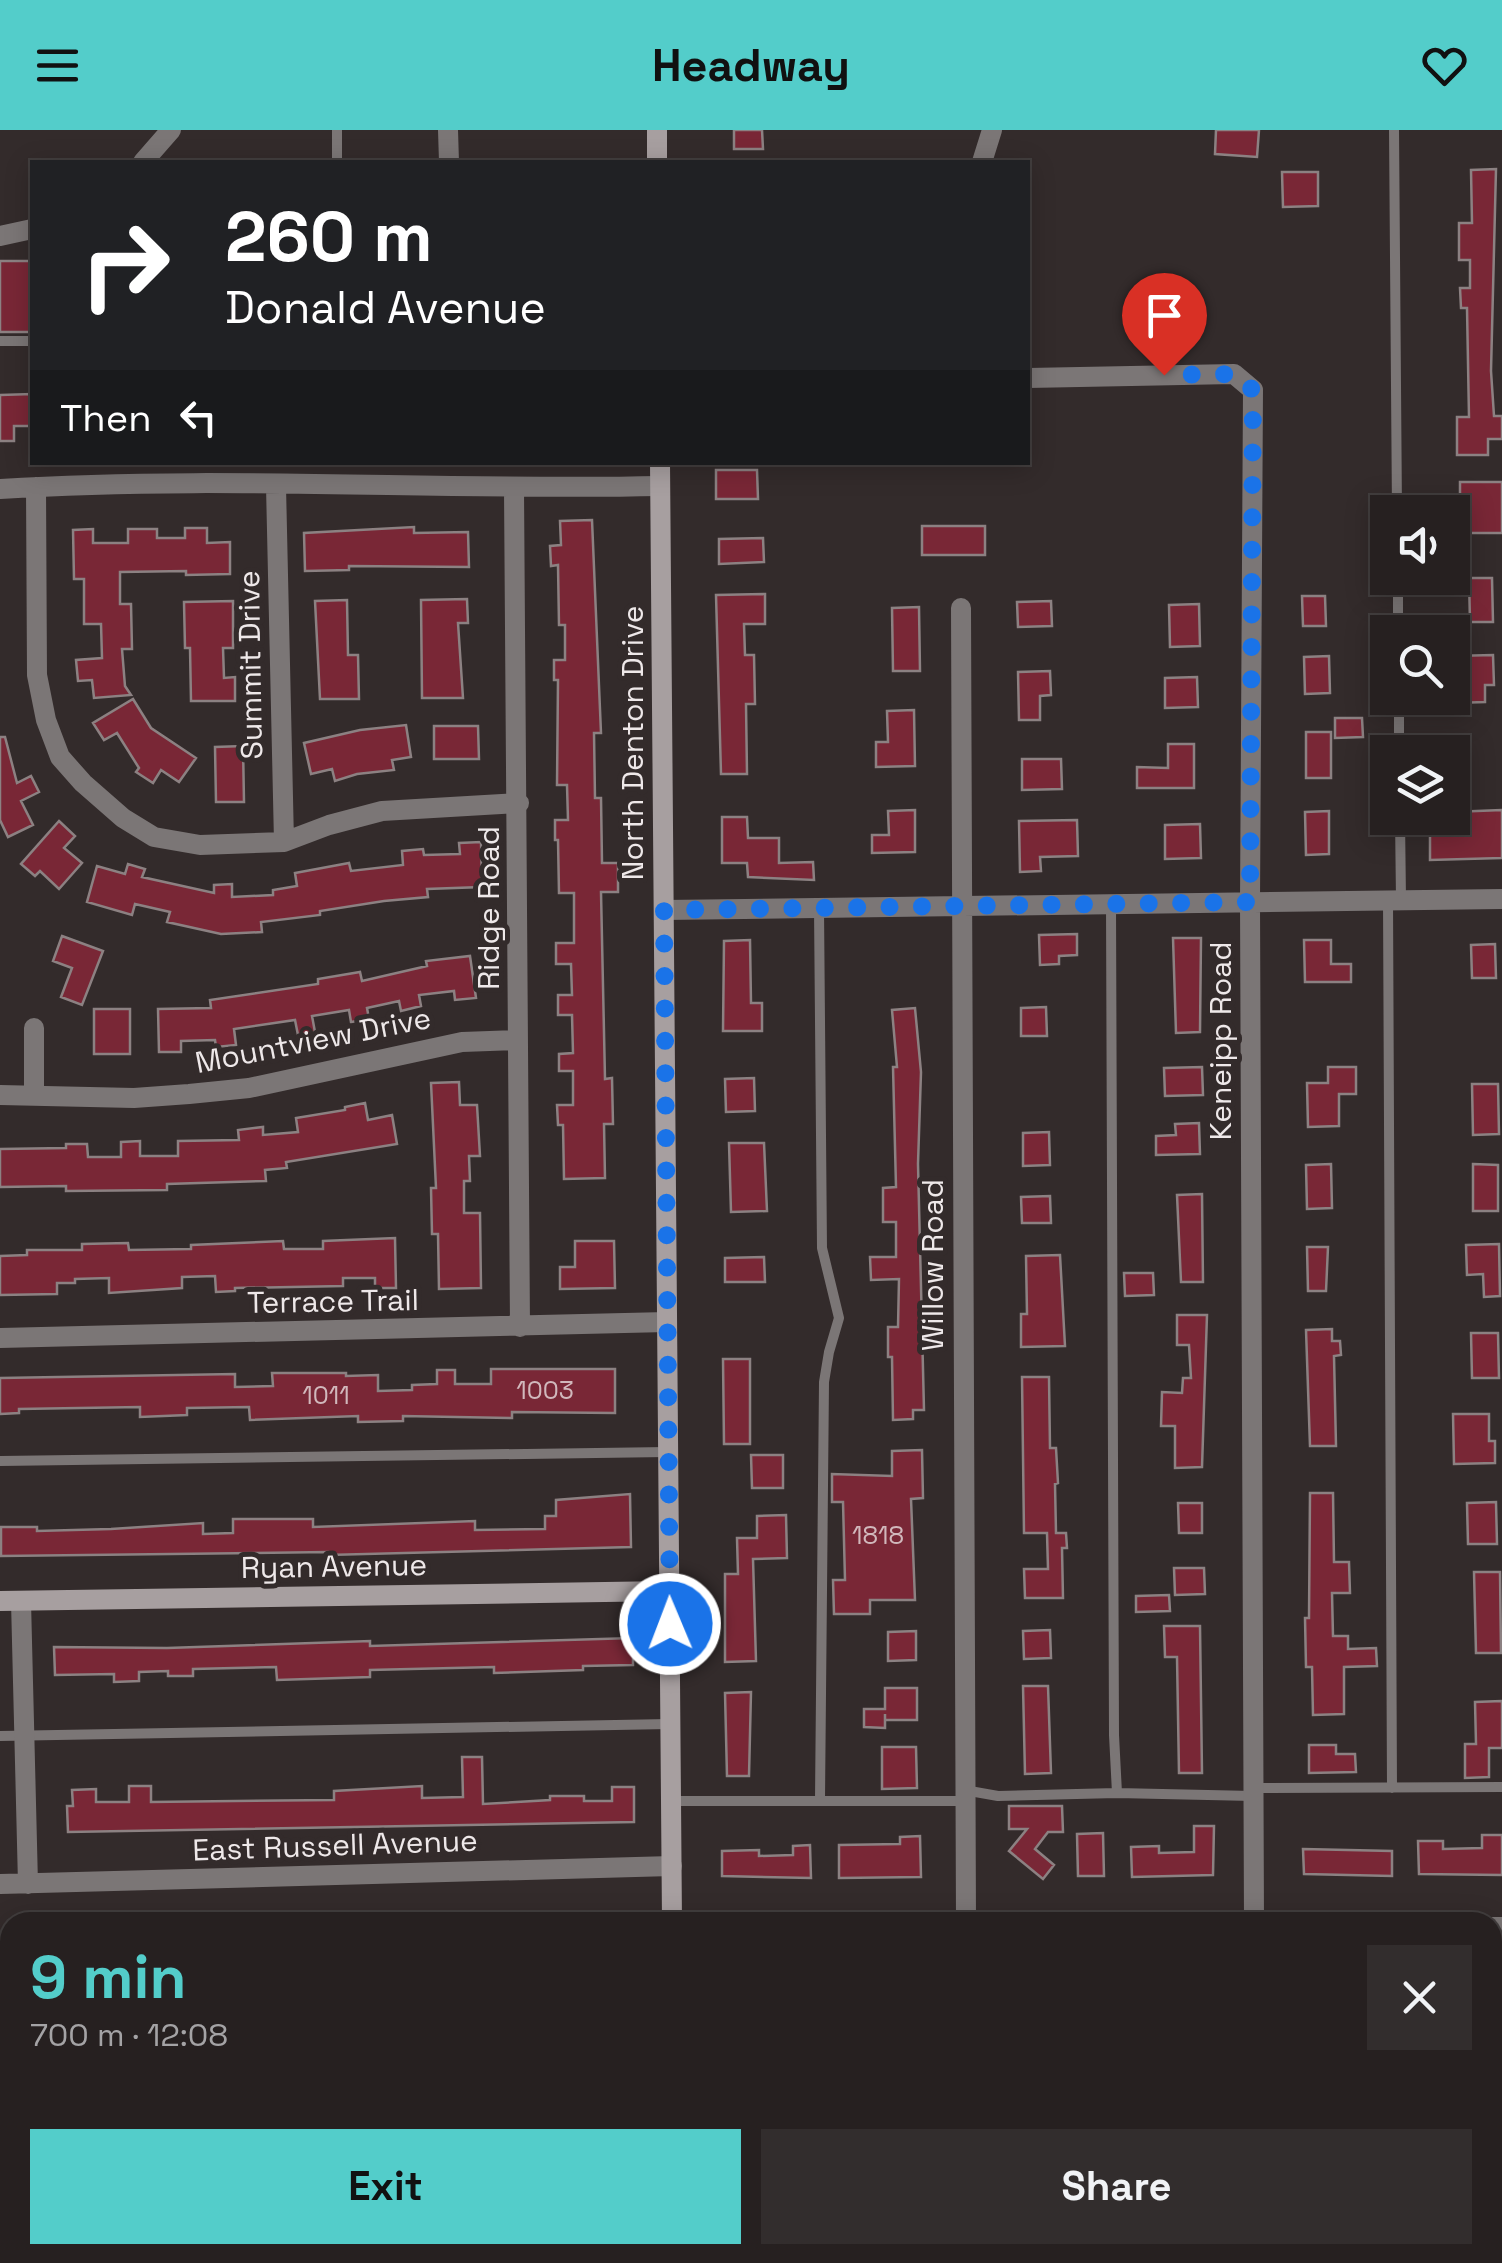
<!DOCTYPE html>
<html lang="en">
<head>
<meta charset="utf-8">
<style>
	:root { --surface:#262020; --page:#322d2d; --text:#f1f3f6; --muted:#a4a3a5; --line:#423e3e; --accent:#53cdca }
	body { margin:0; font-family:"Space Grotesk",sans-serif; background:var(--page); color:var(--text); height:100vh; display:flex; flex-direction:column; font-size:38px; white-space:nowrap }
	* { box-sizing:border-box; margin:0 }
	p { font-size:32px; color:var(--muted) }
	.icon { flex:none; width:55px; height:55px; fill:none; stroke:currentColor; stroke-width:2; stroke-linecap:round; stroke-linejoin:round }
	.map { position:relative; flex:1; overflow:hidden }
	.sheet { position:absolute; left:0px; top:1782px; width:1502px; height:352px; display:flex; flex-direction:column; background:var(--surface); border-radius:30px 30px 0 0; box-shadow:0 5px 25px #0003,0 0 0 2px var(--line) }
	.sheet>* { flex:none }
	.top-card { position:absolute; left:30px; top:30px; width:1000px; height:305px; border-radius:0px; box-shadow:0 5px 25px #0003,0 0 0 2px var(--line); background:#202124; color:#fff; overflow:hidden }
	.tools { position:absolute; left:1370px; top:365px; display:grid; gap:20px }
	.tools a { display:grid; place-items:center; width:100px; height:100px; border-radius:0px; background:var(--surface); box-shadow:0 5px 25px #0003,0 0 0 2px var(--line); font-size:50px }
	.pin { position:absolute; display:grid; place-items:center; width:85px; height:85px; color:#fff; margin:-102px -42px; border-radius:50% 50% 50% 0; rotate:-45deg; box-shadow:0 0 10px #0007 }
	.pin .icon { rotate:45deg }
	.me { position:absolute; width:110px; margin:-55px; rotate:359deg; stroke-linejoin:round; filter:drop-shadow(0 0 8px #0008) }
	.turn { display:flex; align-items:center; gap:35px; height:210px; padding:0 30px; font-size:45px }
	.turn .icon { width:130px; height:130px; stroke-width:2.5 }
	.turn b { display:block; font-size:70px; line-height:85px }
	.then { display:flex; align-items:center; height:95px; padding:0 30px; background:#0003; gap:20px; font-size:38px }
	.round { display:grid; place-items:center; flex:none; width:105px; height:105px; border-radius:0px; background:var(--page) }
	.headline { display:flex; align-items:center; justify-content:space-between; height:170px; padding:0 30px }
	h1 { font-size:60px; font-weight:600; line-height:75px; color:var(--accent) }
	.cta { display:flex; gap:20px; margin-top:auto; padding:20px 30px }
	.cta a { flex:1; height:115px; border-radius:0px; background:var(--accent); color:#111; font-size:40px; font-weight:600; line-height:115px; text-align:center }
	.cta a+a { background:var(--page); color:var(--text) }
	header { display:flex; justify-content:space-between; align-items:center; height:130px; padding:0 30px; background:var(--accent); color:#111; font-size:45px; font-weight:600 }
	.map>svg:first-child { display:block }
</style>
</head>
<body>
<header><svg class="icon" aria-label="menu" viewBox="0 0 24 24"><path d="M4 6h16M4 12h16M4 18h16"/></svg>Headway<svg class="icon" aria-label="heart" viewBox="0 0 24 24"><path d="M12 20l-8-8c-3-5 5-10 8-4 3-6 11-1 8 4z"/></svg></header>
<div class="map">
<svg width="1502" height="2133" viewBox="0 0 1502 2133">
	<rect width="100%" height="100%" fill="#332b2b"/>
	<!-- building -->
	<path fill="#792736" stroke="#8c8182" stroke-width="2.5" d="M734 0H762L763 19H734Z
		M1216 0H1259L1257 27 1215 24Z
		M1496 39 1491 241 1494 286H1502V309H1488V325H1457V287H1469L1467 178H1461L1460 158H1470V130H1459V93H1472L1471 40Z
		M1282 42H1318V76L1283 77Z
		M0 131H32V202H0Z
		M32 264V296H14V311H0V265Z
		M716 340H757L758 369H716Z
		M1460 352H1502V403H1460Z
		M592 390 601 603H594L595 668H601L602 733H618V762H601L605 949 612 948 613 994H604L605 1048 564 1049 563 995H558L557 975H573V941H559V924L573 923 572 885H558V865H572L571 834H556V813H574V763H559L558 710H555V690H568L567 655H557L558 550H554V530H565V495H559L558 435 551 436 550 416 561 415 560 391Z
		M922 396H985V425H922Z
		M414 397V403L468 402 469 437 349 436V440L305 441 304 403Z
		M185 398H207V413L230 412V444L186 445V441L120 442V474H131L132 519H122L125 556 131 565 94 568 92 550 78 551 76 530 102 528 101 494H84V449H74L73 400 93 399V413H128V399H157V408H185Z
		M763 408 764 432 719 434V409Z
		M1469 448H1492L1493 492H1470Z
		M765 464V494H744L745 525H754L755 574H746L747 644H721L716 465Z
		M1302 466H1325L1326 496H1303Z
		M467 469 468 493H458L463 568H422L421 470Z
		M347 470 348 525H358L359 569H320L315 471Z
		M233 471V518H223L224 548 235 547V571H191L190 518H185L184 472Z
		M1051 471 1052 496 1018 497 1017 472Z
		M1199 474 1200 516 1170 517 1169 475Z
		M919 477 920 541H893L892 478Z
		M1493 525 1494 555H1485V572L1455 573 1454 526Z
		M1329 526 1330 563 1305 564 1304 527Z
		M1050 541 1051 565 1040 566V590H1019L1018 542Z
		M1197 547 1198 577 1165 578V548Z
		M133 569 151 598 196 628 179 652 161 640 153 653 136 642 139 638 117 603 104 610 93 593Z
		M914 580 915 636 876 637V612H888L887 581Z
		M1335 588H1362L1363 607 1335 608Z
		M406 595 411 627 392 630 394 640 357 644 335 651 332 639 311 644 304 613 360 600Z
		M434 596H478L479 629H434Z
		M1306 602H1331V648H1306Z
		M0 607H5L17 653 31 646 39 662 21 671 33 695 8 707 0 690Z
		M1168 614H1194V658H1137V637L1168 638Z
		M243 616 244 672H216L215 617Z
		M1022 629H1061L1062 659 1022 660Z
		M915 680V722L872 723V705H889L888 681Z
		M1502 680V728L1430 730V688H1452V682Z
		M1329 681V724L1306 725 1305 682Z
		M722 687H747L748 708H779V733L813 732 814 750 748 747 747 733H722Z
		M1077 690 1078 726 1040 727 1041 741 1020 742 1019 691Z
		M59 691 75 706 64 718 82 733 59 759 40 741 35 746 21 734Z
		M1200 694 1201 728 1165 729V695Z
		M481 712 482 757 427 759 428 767 384 771 320 781V785L261 792 262 802 221 804 167 792 170 782 135 774 132 785 87 772 97 736 125 744 128 734 145 739 142 747 214 763V755L232 754V767L273 765V760L297 756 295 743 349 733 351 741 403 735 402 721 423 719 424 725 460 724 459 713Z
		M1077 804V825L1059 826V834L1040 835 1039 805Z
		M62 806 103 821 82 875 61 867 72 838 53 831Z
		M1173 808H1201L1200 902 1176 903Z
		M750 810 751 873H762V901H723L724 811Z
		M1304 810H1331V834H1351V852H1305Z
		M1495 814 1496 848H1472L1471 815Z
		M470 826 476 868 455 870 454 861 419 865 421 876 401 881 399 871 367 878 369 889 351 892 349 880 312 886 315 902 298 905 295 890 234 899 236 915 216 917 215 910 181 911V922H159L158 879 211 878 210 870 318 854V849L360 842 362 851 427 836 426 831Z
		M1046 877 1047 906H1021V878Z
		M915 878 921 942 918 1034 924 1280H913V1289L893 1290 892 1227H888V1197H898L899 1149 871 1150 870 1127H896V1092H883V1058L896 1057 893 937H897L892 880Z
		M94 879H130V924H94Z
		M1202 937 1203 965 1165 966 1164 938Z
		M1328 937H1356V964H1339V996L1308 997 1307 953H1328Z
		M754 948 755 981 726 982 725 949Z
		M459 952 460 975H477L480 1026H469L470 1051H464V1083H480L481 1158 439 1159 438 1104H432L431 1058H436L431 953Z
		M1472 954H1498L1499 1004 1473 1005Z
		M365 973 368 990 392 985 397 1014 286 1032 287 1038 265 1040 266 1051 167 1054V1060L66 1061V1056L0 1057V1019L66 1018V1014H87L88 1027H121V1012L140 1011V1026H178V1011L239 1010 238 1000 263 997V1005L298 1002 296 988 345 980V977Z
		M1199 993 1200 1024 1156 1025V1006L1176 1005 1175 994Z
		M1049 1002 1050 1035 1023 1036V1003Z
		M729 1013H764L767 1081 731 1082Z
		M1331 1034 1332 1078 1307 1079 1306 1035Z
		M1473 1034 1498 1035V1081H1473Z
		M1202 1064 1203 1152H1181L1177 1065Z
		M1050 1066 1051 1093H1022L1021 1067Z
		M395 1108 396 1158H375V1148H343V1156L235 1158V1161L216 1162 215 1146 182 1147V1158L109 1163V1148L75 1149V1153H57V1164L0 1165V1126L27 1125V1120H82V1114L128 1113 129 1120 191 1119V1115L283 1111 284 1119H323V1111Z
		M575 1111H614L615 1158 560 1159V1137H575Z
		M1499 1114 1500 1166 1484 1167 1483 1144 1467 1145 1466 1115Z
		M1307 1117H1328L1326 1161H1308Z
		M1060 1125 1065 1216 1021 1217V1184H1027L1026 1126Z
		M764 1127 765 1152H725V1128Z
		M1124 1143H1153L1154 1165 1125 1166Z
		M1177 1185H1207L1202 1337 1175 1338V1296H1161L1162 1262 1182 1263 1183 1248H1191L1189 1215H1177Z
		M1332 1199V1211H1340L1341 1225 1334 1226 1336 1316H1310L1306 1200Z
		M1471 1203H1498L1499 1248H1472Z
		M723 1229H750V1314H724Z
		M491 1239H615V1283L512 1282V1288L403 1286V1291L358 1292V1286L250 1290 249 1277 187 1278V1285L140 1287V1277L19 1279V1283L0 1284V1248L235 1244V1257L273 1256 272 1243H346V1246L378 1245V1261L412 1260V1255L437 1254V1240H455V1254H491Z
		M1022 1247H1049L1050 1318H1056L1058 1353 1055 1354 1056 1403H1066L1067 1418H1062L1063 1468H1025L1024 1439H1048L1047 1403H1024Z
		M1453 1284H1489V1311H1495V1333L1454 1334Z
		M922 1320 923 1368 911 1369 915 1470H870V1484H834L833 1450H845L843 1372H832V1344L892 1346V1321Z
		M751 1325H783V1358H752Z
		M1310 1363H1333L1334 1432H1349L1350 1463H1332L1333 1506H1348V1519L1376 1518 1377 1536 1344 1537V1584L1313 1585 1312 1537H1306L1305 1488H1309Z
		M630 1364 631 1417 328 1425V1422L1 1426V1397H37V1401L111 1399 203 1393V1404L233 1403V1389H313V1397L475 1391V1400L545 1399V1386H556V1370Z
		M1496 1372 1497 1414H1468L1467 1373Z
		M1178 1373H1202V1403H1179Z
		M786 1385 787 1428 753 1429 756 1531 725 1532V1444H738L737 1408H757V1386Z
		M1174 1438H1204L1205 1464 1175 1465Z
		M1474 1442H1500L1501 1523H1476Z
		M1169 1465 1170 1481 1136 1482V1466Z
		M1164 1496H1200L1202 1643H1179L1177 1527H1165Z
		M1050 1500 1051 1528 1024 1529 1023 1501Z
		M916 1501V1530L888 1531V1502Z
		M633 1508V1535L583 1536V1540L494 1543V1537L370 1540V1547L277 1550 276 1537 193 1539V1546H168V1541L139 1542V1551L114 1552V1544L55 1545 54 1517 167 1518 370 1511V1516Z
		M1023 1556H1048L1051 1643 1025 1644Z
		M885 1558H917V1590H885V1584V1598L864 1597V1579H885Z
		M751 1562 749 1646H727L725 1563Z
		M1502 1571V1618H1489V1647L1465 1648V1614H1476L1475 1572Z
		M1309 1615H1336V1624H1355L1356 1642 1309 1643Z
		M882 1617H916L917 1658 882 1659Z
		M462 1627H482L483 1674 550 1670V1666H584V1671H612V1657H634V1692L68 1702 67 1676H73L72 1660 96 1659V1672H129V1656H151V1672L334 1670V1661L422 1656V1668L463 1667Z
		M1009 1676H1062L1063 1702H1048L1035 1719 1054 1735 1043 1749 1009 1721 1027 1699H1009Z
		M1194 1696H1214L1213 1745 1132 1747 1131 1717 1159 1716V1723L1194 1722Z
		M1103 1703 1104 1746H1078L1077 1704Z
		M1482 1705H1502V1745L1419 1744 1418 1711H1443V1719L1482 1718Z
		M920 1706 921 1747 839 1748V1715L900 1714V1707Z
		M810 1715 811 1748 722 1746V1721L759 1720V1726L793 1725V1716Z
		M1303 1719 1392 1721V1746L1304 1744Z"/>
	<g fill="none" stroke-linecap="round" stroke-linejoin="round">
		<!-- lane -->
		<path stroke="#7b7676" stroke-width="10" d="M337 0V32
			M1394 0 1397 382
			M0 211H32
			M1398 448V502
			M1399 568V622
			M1400 688 1401 770
			M1388 770 1392 1658
			M1111 775 1114 1605 1117 1663 1253 1666
			M819 778 822 1118 839 1188 829 1222 824 1252 820 1669
			M0 1331 667 1322
			M0 1606 669 1594
			M1254 1658 1502 1657
			M964 1660 998 1666 1117 1663
			M671 1671H964
			M0 1881H10
			M1492 1939H1502
			M943 2133V2125
			M1184 2133V2125
			M1419 2133V2125"/>
		<!-- street -->
		<path stroke="#7b7676" stroke-width="20" d="M448 0 449 32
			M143 32 171 0
			M982 32 992 0
			M0 106 32 99
			M1028 248 1234 244 1253 260 1250 772 1254 1792
			M276 356 284 712
			M36 357 37 545 46 590 60 627 83 653 123 688 154 707 200 715 284 712 329 695 382 681 519 673
			M0 359C219 345 440 361 660 356
			M514 359 520 1197
			M961 478 966 1792
			M664 780 1502 769
			M34 964V898
			M0 965 134 968 189 964 249 958 462 912 517 910
			M0 1208 667 1192
			M21 1471 28 1754
			M0 1754 672 1736
			M1492 1797H1502
			M0 2026H10
			M1492 2096H1502
			M1058 2125V2133
			M71 2133 72 2125
			M824 2133V2125
			M1300 2133V2125"/>
		<!-- secondary -->
		<path stroke="#a79fa0" stroke-width="20" d="M657 0V32
			M660 332 672 1792
			M0 1471 669 1461
			M675 2125V2133"/>
	</g>
	<g fill="none" stroke-linecap="round" stroke-linejoin="round">
		<!-- route -->
		<path stroke="#1a73e8" stroke-width="18" stroke-dasharray="0 32.4" d="M670 1494 664 780 1250 772 1253 260 1234 244 1164 245"/>
	</g>
	<g text-anchor="middle" dominant-baseline="central" stroke-width="10" stroke-linejoin="round" paint-order="stroke">
		<!-- number labels -->
		<g font-size="25" fill="#d1b8bc">
			<text x="545" y="1260">1003</text>
			<text x="326" y="1265">1011</text>
			<text x="878" y="1405">1818</text>
		</g>
		<!-- street labels -->
		<g font-size="30" fill="#eee8e9" stroke="#332b2b">
			<text transform="translate(250 535) rotate(-91)">Summit Drive</text>
			<text transform="translate(632 613) rotate(-90)">North Denton Drive</text>
			<text transform="translate(488 778) rotate(-90)">Ridge Road</text>
			<text transform="translate(313 910) rotate(-11)">Mountview Drive</text>
			<text transform="translate(1220 911) rotate(-90)">Keneipp Road</text>
			<text transform="translate(932 1135) rotate(-90)">Willow Road</text>
			<text transform="translate(333 1171) rotate(-1)">Terrace Trail</text>
			<text transform="translate(334 1436) rotate(-1)">Ryan Avenue</text>
			<text transform="translate(335 1715) rotate(-2)">East Russell Avenue</text>
		</g>
	</g>
</svg>
<div class="tools">
<a><svg class="icon" aria-label="sound" viewBox="0 0 24 24"><path d="M4 9h4l5-4v14l-5-4H4zM17 9q2 3 0 6"/></svg></a>
<a><svg class="icon" aria-label="search" viewBox="0 0 24 24"><circle cx="10" cy="10" r="6"/><path d="M15 15l6 6"/></svg></a>
<a><svg class="icon" aria-label="layers" viewBox="0 0 24 24"><path d="M12 4l9 5-9 5-9-5zM3 14l9 5 9-5"/></svg></a>
</div>
<div class="pin" style="left:1164px;top:245px;background:#d93025"><svg class="icon" aria-label="arrive" viewBox="0 0 24 24"><path d="M6 21V4h12l-3 4 3 4H6"/></svg></div>
<svg class="me" style="left:670px;top:1494px" viewBox="-20 -20 40 40"><circle r="17" fill="#1a73e8" stroke="#fff" stroke-width="3"/><path d="M0-11L8 9 0 5-8 9z" fill="#fff"/></svg>
<div class="top-card">
<div class="turn"><svg class="icon" aria-label="right" viewBox="0 0 24 24"><path d="M7 20v-9h11M14 6l5 5-5 5"/></svg><div><b>260 m</b>Donald Avenue</div></div>
<div class="then">Then<svg class="icon" aria-label="left" viewBox="0 0 24 24"><path d="M17 20v-9H6M10 6l-5 5 5 5"/></svg></div>
</div>
<section class="sheet">
<div class="headline"><div><h1>9 min</h1><p>700 m · 12:08</p></div><a class="round"><svg class="icon" aria-label="close" viewBox="0 0 24 24"><path d="M6 6l12 12M18 6L6 18"/></svg></a></div>
<div class="cta"><a>Exit</a><a>Share</a></div>
</section>
</div>
</body>
</html>
